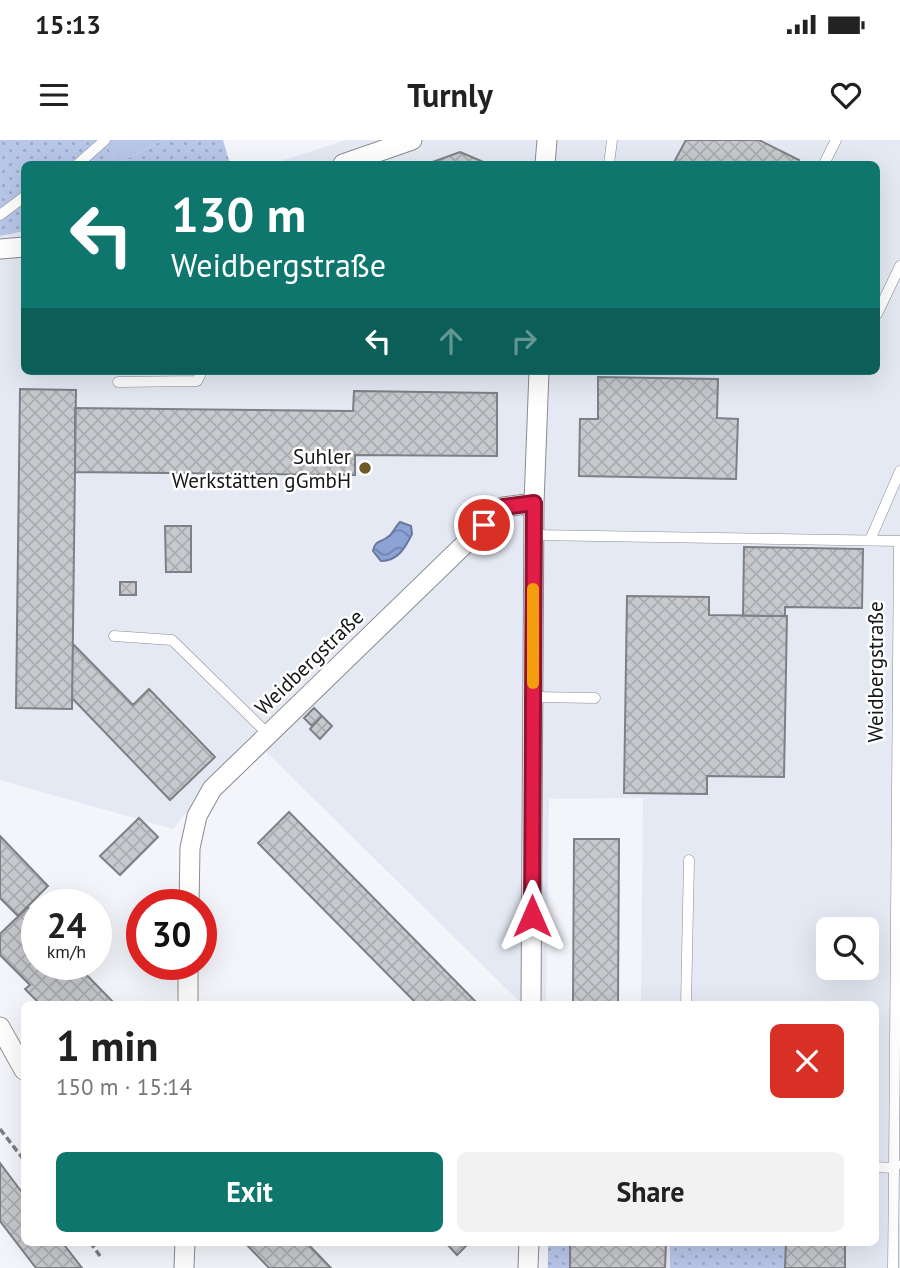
<!DOCTYPE html>
<html lang="en">
<head>
<meta charset="utf-8">
<style>
	:root { --surface:#fff; --page:#f2f2f2; --text:#222; --muted:#767676; --accent:#0f766e }
	body { margin:0; font-family:"PT Sans",sans-serif; background:var(--page); color:var(--text); height:100vh; display:flex; flex-direction:column; font-size:26px; white-space:nowrap }
	* { box-sizing:border-box; margin:0 }
	p { font-size:23px; color:var(--muted) }
	.icon { flex:none; width:38px; height:38px; fill:none; stroke:currentColor; stroke-width:2; stroke-linecap:round; stroke-linejoin:round }
	.map { position:relative; flex:1; overflow:hidden }
	.side { position:absolute; left:21px; top:861px; width:858px; height:245px; display:flex; flex-direction:column; background:var(--surface); border-radius:10px; box-shadow:0 7px 28px #0002 }
	.side>* { flex:none }
	.guide { position:absolute; left:21px; top:21px; width:859px; height:214px; border-radius:10px; box-shadow:0 7px 28px #0002; background:#0f766e; color:#fff; overflow:hidden }
	.tools { position:absolute; left:816px; top:777px; display:grid; gap:14px }
	.tools a { display:grid; place-items:center; width:63px; height:63px; border-radius:10px; background:var(--surface); box-shadow:0 7px 28px #0002; font-size:35px }
	.speed { position:absolute; left:21px; top:749px; display:flex; gap:14px; font-size:35px; font-weight:700; text-align:center }
	.speed>* { display:grid; place-content:center; width:91px; height:91px; border-radius:50%; background:var(--surface); box-shadow:0 7px 28px #0002; line-height:1 }
	.speed small { font-size:18px; font-weight:400 }
	.speed .limit { border:10px solid #d22; background:#fff; color:#111 }
	.pin { position:absolute; display:grid; place-items:center; width:60px; height:60px; color:#fff; margin:-30px; border:4px solid #fff; border-radius:50%; box-shadow:0 2px 7px #0007 }
	.me { position:absolute; width:77px; margin:-38px; rotate:0deg; stroke-linejoin:round; filter:drop-shadow(0 0 5px #0008) }
	.turn { display:flex; align-items:center; gap:24px; height:147px; padding:0 35px; font-size:32px }
	.turn .icon { width:91px; height:91px; stroke-width:2.5 }
	.turn b { display:block; font-size:49px; line-height:60px }
	.lanes { display:flex; align-items:center; height:66px; padding:0 35px; background:#0003; justify-content:center; gap:35px; direction:ltr }
	.lanes .off { opacity:.35 }
	.round { display:grid; place-items:center; flex:none; width:74px; height:74px; border-radius:10px; background:var(--page) }
	.overview { display:flex; align-items:center; justify-content:space-between; height:119px; padding:0 35px }
	h1 { font-size:42px; font-weight:700; line-height:52px }
	.cta { display:flex; gap:14px; margin-top:auto; padding:14px 35px }
	.cta a { flex:1; height:80px; border-radius:10px; background:var(--accent); color:#fff; font-size:28px; font-weight:700; line-height:80px; text-align:center }
	.cta a+a { background:var(--page); color:var(--text) }
	.status { display:flex; justify-content:space-between; align-items:center; height:49px; padding:0 35px; background:var(--surface); direction:ltr }
	.status svg { height:19px; fill:currentColor }
	header { display:flex; justify-content:space-between; align-items:center; height:91px; padding:0 35px; background:var(--surface); font-size:32px; font-weight:700 }
	.map>svg:first-child { display:block }
</style>
</head>
<body>
<div class="status"><b>15:13</b><svg viewBox="0 0 49 12"><path d="M0 12V9h3v3zM5 12V6h3v6zM10 12V3h3v9zM15 12V0h3v12zM26 1h20v11H26zM47 4h2v5h-2z"/></svg></div>
<header><svg class="icon" aria-label="menu" viewBox="0 0 24 24"><path d="M4 6h16M4 12h16M4 18h16"/></svg>Turnly<svg class="icon" aria-label="heart" viewBox="0 0 24 24"><path d="M12 20l-8-8c-3-5 5-10 8-4 3-6 11-1 8 4z"/></svg></header>
<div class="map">
<svg width="900" height="1128" viewBox="0 0 900 1128">
	<defs>
		<pattern id="grass-dots" width="8" height="8" patternUnits="userSpaceOnUse" patternTransform="scale(1.75)"><rect width="8" height="8" fill="#b8c6e9"/><path d="M2 2h.1M6 6h.1" fill="none" stroke="#9da9c7" stroke-width="1.8" stroke-linecap="round"/></pattern>
		<pattern id="water-waves" width="16" height="10" patternUnits="userSpaceOnUse" patternTransform="scale(1.75)"><rect width="16" height="10" fill="#8da2d5"/><path d="M0 5q4-4 8 0t8 0" fill="none" stroke="#7283ac"/></pattern>
		<pattern id="building-cross-hatch" width="8" height="8" patternUnits="userSpaceOnUse" patternTransform="scale(1.75)"><rect width="8" height="8" fill="#c7c9ce"/><path d="M0 0l8 8M0 8l8-8" fill="none" stroke="#aaacb0"/></pattern>
	</defs>
	<rect width="100%" height="100%" fill="#f3f5fa"/>
	<!-- built -->
	<path fill="#e4e9f4" fill-rule="evenodd" d="M346 0H900V1128H547L548 1103 875 1102V864H641L643 658 549 659 546 864H522L250 596 173 689 0 640V96L24 91V231H877V24H272ZM828 789H866V828H828Z"/>
	<!-- grass -->
	<path fill="url(#grass-dots)" d="M0 0H104L117 24 163 0H223L230 24H24V91L0 96Z
		M548 1103H570L569 1128H548Z
		M670 1103H786L785 1128H670Z"/>
	<!-- green -->
	<path fill="#b8c6e9" d="M104 0H163L117 24Z"/>
	<!-- water -->
	<path fill="url(#water-waves)" stroke="#69789c" stroke-width="2" d="M400 382 411 386 412 394C405 408 398 421 381 421L373 411C375 399 382 403 389 396 392 394 396 386 400 382Z"/>
	<!-- building -->
	<path fill="url(#building-cross-hatch)" stroke="#7e8085" stroke-width="2" d="M686 0H759L799 20 797 24H673Z
		M686 0H759L799 20 797 24H673Z
		M460 12 488 24H427Z
		M598 237 718 239 717 278 738 279 736 339 579 336 580 279H598Z
		M20 249 76 250 72 569 16 568Z
		M354 251 497 253V316L355 315V335L75 332V268L353 271Z
		M165 386H191V432H166Z
		M744 407 863 409 862 468 785 467V476H743Z
		M120 442H136V455H120Z
		M627 456 709 457V475L787 476 784 637 707 636V654L624 653Z
		M73 504 133 565 149 549 215 617 170 660 72 558Z
		M314 568 322 576 312 586 304 578Z
		M322 576 332 586 320 599 310 589Z
		M289 672 478 864H417L258 703Z
		M139 678 158 697 120 735 100 716Z
		M0 696 48 746 18 776 0 758Z
		M574 699H619L618 864H573Z
		M28 767 37 776V824H76L115 864H40L25 849 30 845 0 815V794Z
		M0 1023 24 1055V1102H62L82 1128H36L0 1081Z
		M244 1102H306L331 1128H269Z
		M445 1102H470L457 1115Z
		M570 1102H666L665 1128H570Z
		M786 1102H845V1128H785Z"/>
	<g fill="none" stroke-linecap="round" stroke-linejoin="round">
		<!-- lane casing -->
		<g stroke="#8a8c91" stroke-width="11">
			<path id="lane" d="M78 24 105 0
				M609 24 612 0
				M824 24 836 0
				M0 75 24 57
				M877 174 900 126
				M118 242 197 241 202 231
				M534 395 899 401 894 1028 875 1027
				M870 400 900 331
				M114 496 172 500 268 594
				M533 557 595 558
				M686 864 689 720
				M893 1128 894 1028 897 1025"/>
		</g>
		<!-- street casing -->
		<g stroke="#8a8c91" stroke-width="21">
			<path id="street" d="M343 24 412 0
				M545 24 547 0
				M0 109 24 107
				M189 765 190 708 197 676 212 649 503 367 534 363
				M188 864V824
				M531 864 534 363 539 231
				M0 887 24 930
				M184 1128 185 1102
				M528 1128 529 1102"/>
		</g>
		<!-- path -->
		<path stroke="#7d7e81" stroke-width="3.5" stroke-dasharray="7 3.5" stroke-linecap="butt" d="M0 989 24 1020
			M90 1102 100 1116"/>
		<!-- lane -->
		<use href="#lane" stroke="#fff" stroke-width="10"/>
		<!-- street -->
		<use href="#street" stroke="#fff" stroke-width="19"/>
	</g>
	<g fill="none" stroke-linecap="round" stroke-linejoin="round">
		<!-- route casing -->
		<g stroke="#92132f" stroke-width="18">
			<path id="route" d="M484 385 503 367 534 363 532 776"/>
		</g>
		<!-- route -->
		<use href="#route" stroke="#e11d48" stroke-width="12"/>
		<!-- slow -->
		<path stroke="#f59e0b" stroke-width="12" d="M533 543V449"/>
	</g>
	<!-- markers -->
	<circle fill="#6e5a29" stroke="#fff" stroke-width="2.5" cx="365" cy="328" r="7"/>
	<g text-anchor="middle" dominant-baseline="central" stroke-width="5" stroke-linejoin="round" paint-order="stroke">
		<!-- poi labels -->
		<g font-size="21" fill="#151617" stroke="#fff" text-anchor="end">
			<text x="351" y="316">Suhler<tspan x="351" dy="24">Werkstätten gGmbH</tspan></text>
		</g>
		<!-- street labels -->
		<g font-size="21" fill="#151617" stroke="#fff">
			<text transform="translate(309 522) rotate(-44)">Weidbergstraße</text>
			<text transform="translate(875 532) rotate(-90)">Weidbergstraße</text>
		</g>
	</g>
</svg>
<div class="tools">
<a><svg class="icon" aria-label="search" viewBox="0 0 24 24"><circle cx="10" cy="10" r="6"/><path d="M15 15l6 6"/></svg></a>
</div>
<div class="speed"><div>24<small>km/h</small></div><div class="limit">30</div></div>
<div class="pin" style="left:484px;top:385px;background:#d93025"><svg class="icon" aria-label="arrive" viewBox="0 0 24 24"><path d="M6 21V4h12l-3 4 3 4H6"/></svg></div>
<svg class="me" style="left:532px;top:776px" viewBox="-20 -20 40 40"><path d="M0-17L14 15 0 8-14 15z" fill="#e11d48" stroke="#fff" stroke-width="4"/></svg>
<div class="guide">
<div class="turn"><svg class="icon" aria-label="left" viewBox="0 0 24 24"><path d="M17 20v-9H6M10 6l-5 5 5 5"/></svg><div><b>130 m</b>Weidbergstraße</div></div>
<div class="lanes"><svg class="icon" aria-label="left" viewBox="0 0 24 24"><path d="M17 20v-9H6M10 6l-5 5 5 5"/></svg><svg class="icon off" aria-label="ahead" viewBox="0 0 24 24"><path d="M12 20V5M6 11l6-6 6 6"/></svg><svg class="icon off" aria-label="right" viewBox="0 0 24 24"><path d="M7 20v-9h11M14 6l5 5-5 5"/></svg></div>
</div>
<section class="side">
<div class="overview"><div><h1>1 min</h1><p>150 m · 15:14</p></div><a class="round" style="background:#d93025;color:#fff"><svg class="icon" aria-label="close" viewBox="0 0 24 24"><path d="M6 6l12 12M18 6L6 18"/></svg></a></div>
<div class="cta"><a>Exit</a><a>Share</a></div>
</section>
</div>
</body>
</html>
